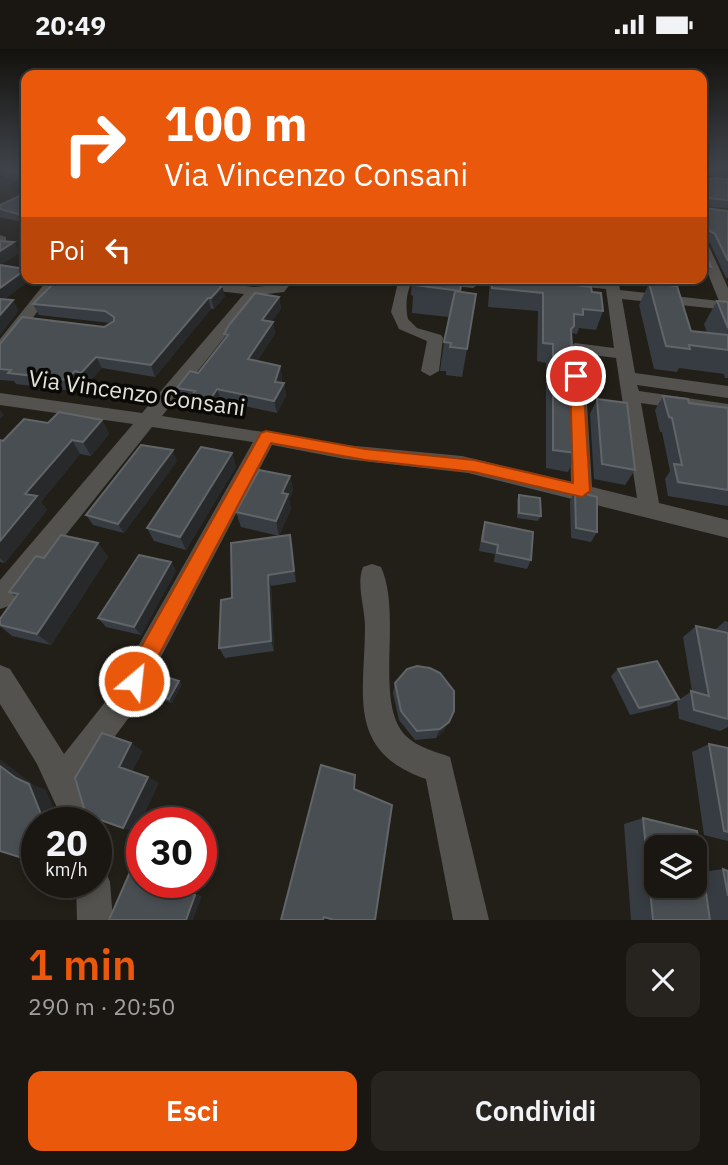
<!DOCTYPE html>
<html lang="it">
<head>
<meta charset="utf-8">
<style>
	:root { --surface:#1a1712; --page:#272420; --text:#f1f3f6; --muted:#9f9f9f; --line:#383632; --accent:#ea580c }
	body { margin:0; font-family:"IBM Plex Sans",sans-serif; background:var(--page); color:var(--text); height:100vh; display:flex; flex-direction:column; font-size:26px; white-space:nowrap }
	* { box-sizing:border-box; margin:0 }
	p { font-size:23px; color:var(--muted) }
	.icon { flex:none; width:38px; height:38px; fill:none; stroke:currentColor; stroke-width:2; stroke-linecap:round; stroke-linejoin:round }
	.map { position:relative; height:871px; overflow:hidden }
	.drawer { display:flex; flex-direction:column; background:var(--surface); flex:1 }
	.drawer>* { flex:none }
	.guide { position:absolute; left:21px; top:21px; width:686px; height:214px; border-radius:14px; box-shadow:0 4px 10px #0003,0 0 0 2px var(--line); background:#ea580c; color:#fff; overflow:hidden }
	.fabs { position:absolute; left:644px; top:786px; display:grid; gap:14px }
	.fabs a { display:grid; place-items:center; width:63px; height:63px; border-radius:14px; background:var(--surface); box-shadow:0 4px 10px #0003,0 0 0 2px var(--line); font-size:35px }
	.speed { position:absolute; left:21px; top:758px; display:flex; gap:14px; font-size:35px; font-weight:700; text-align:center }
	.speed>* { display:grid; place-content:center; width:91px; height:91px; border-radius:50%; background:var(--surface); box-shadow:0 4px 10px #0003,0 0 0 2px var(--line); line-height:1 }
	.speed small { font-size:18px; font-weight:400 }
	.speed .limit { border:10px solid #d22; background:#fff; color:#111 }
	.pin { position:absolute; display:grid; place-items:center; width:60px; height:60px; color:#fff; margin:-30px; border:4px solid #fff; border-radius:50%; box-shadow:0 2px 7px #0007 }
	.me { position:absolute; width:77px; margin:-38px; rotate:28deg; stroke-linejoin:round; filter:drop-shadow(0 0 5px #0008) }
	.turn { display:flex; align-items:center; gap:24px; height:147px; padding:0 28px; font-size:32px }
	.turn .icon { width:91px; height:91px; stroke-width:2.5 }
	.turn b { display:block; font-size:49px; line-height:60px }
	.then { display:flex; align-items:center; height:66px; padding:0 28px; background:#0003; gap:14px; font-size:26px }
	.round { display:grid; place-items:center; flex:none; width:74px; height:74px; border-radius:14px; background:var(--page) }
	.summary { display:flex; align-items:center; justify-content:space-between; height:119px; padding:0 28px }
	h1 { font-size:42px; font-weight:600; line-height:52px; color:var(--accent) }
	.primary-button { display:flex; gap:14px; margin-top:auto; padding:14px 28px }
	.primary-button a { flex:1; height:80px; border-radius:14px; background:var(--accent); color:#fff; font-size:28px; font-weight:600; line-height:80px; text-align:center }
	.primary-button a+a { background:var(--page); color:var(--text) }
	.status { display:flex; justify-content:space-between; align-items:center; height:49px; padding:0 35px; background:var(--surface); direction:ltr }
	.status svg { height:19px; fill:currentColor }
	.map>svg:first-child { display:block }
</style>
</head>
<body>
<div class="status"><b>20:49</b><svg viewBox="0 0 49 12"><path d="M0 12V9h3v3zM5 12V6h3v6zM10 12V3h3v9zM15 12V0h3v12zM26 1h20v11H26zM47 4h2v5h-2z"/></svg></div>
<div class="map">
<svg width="728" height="871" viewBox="0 0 728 871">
	<rect width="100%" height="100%" fill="#221f18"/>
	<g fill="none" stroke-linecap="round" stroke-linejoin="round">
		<!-- minor -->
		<path fill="#53524e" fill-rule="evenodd" d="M0 186 6 188V194H0Z
			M702 191 708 195 728 239V261L622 250 635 324 728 337V349L637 336 639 342 728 355V367L641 354 659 454 728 471V489L468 424 345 410 272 396 130 667 79 736 97 774 96 777V774H64L37 715 0 655V616L10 620 64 705 110 647 253 393 152 378 9 557 0 560V531L133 375 0 356V344L142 364 244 245 138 233 131 229H178L254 238 275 236 280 229H295L284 243 258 246 162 367 345 396 462 407 571 433 567 299 575 294 614 299 606 240 534 233 527 229 605 232 604 229H618L620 241 719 252 702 210ZM584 305 616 309 637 449 592 438Z
			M49 229H63L6 304 0 306V290Z
			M416 229C406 237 405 258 408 270L417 279 441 286 443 289 439 322 430 327 421 322 427 292 399 280 391 263 399 229Z
			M429 229H488L473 239 435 235 430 234Z
			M372 515 381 518C403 566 373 654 406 687 418 699 435 702 450 708L489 871H453L426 730C345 702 365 644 365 577 365 559 356 535 363 518Z
			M96 817 105 821 110 833 113 871H77L76 833H96Z"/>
	</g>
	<!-- wall -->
	<path fill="#373c42" d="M19 117H26V134L4 128 0 120 22 119 23 118Z
		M702 117H728V127L704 126V129L728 130V159L704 158V159L728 162V229H726L710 194 705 191 704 201 711 218 706 227H704L703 230 700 229H702Z
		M26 144V182L23 176 26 174 0 168V156Z
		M412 229H463L461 243 467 300 462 328 446 326V322H440L444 293 449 268 412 264 413 247 411 246Z
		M490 229H549L550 233 592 243 603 262 596 281 579 279 577 285 572 284 577 404 568 423 546 419V314L537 312 538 262 488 258Z
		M649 234 691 282 707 284 704 275 717 252 728 253V329H725L724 325 679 319 677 323 654 320 639 256Z
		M225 247 214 260H211L155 328 102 319 87 335 81 334 73 342 16 335 14 332 0 331V295L104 278 110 274 39 266 33 255Z
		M279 248 281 260 272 272 273 273 275 285 257 312 280 317 282 329 281 334H284L286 347 277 364 221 352 213 363 195 359 193 353 182 351 177 339 198 324 225 289 224 285Z
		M663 347 689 354 728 359V457L668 447 665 430 670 422 662 383H660L655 361Z
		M597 350 635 421 625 436 594 430 590 365Z
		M102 371 109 385 91 407 80 405 41 453 47 461 5 514 0 513V391L3 392 48 374Z
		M232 404 236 418 186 501 154 492 147 479Z
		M177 412 124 484 93 476 86 466Z
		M290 427 293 442 289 450 291 460 279 487 241 478 236 463Z
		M575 442 597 483 591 493 571 489 570 452Z
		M519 446 541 467 538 472 517 469V451Z
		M485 473 531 511 527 520 494 513 495 505 479 502 482 483Z
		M290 486 296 533 271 537 274 602 225 609 219 599Z
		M98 494 108 508 51 596 12 587 0 577V570L16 548 9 543 44 509Z
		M171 513 176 522 141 586 106 578 98 569Z
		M725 572 728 573V678L720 682 679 670 677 652 692 642 683 588 696 577 715 581Z
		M618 620 679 650 669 657 630 666 611 627Z
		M395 634 444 682 436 689 415 691 399 671 393 644Z
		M182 635 172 654 145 645 141 641Z
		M709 695 728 699V792L704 786 692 703Z
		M643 769 710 871H631L624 775Z
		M723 820 728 822V871H711L703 823Z"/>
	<!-- shaded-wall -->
	<path fill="#27292a" d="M14 193 20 204 0 216V202Z
		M26 220V229H31L32 230 0 254V239Z
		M222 237 225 247 214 260 211 249Z
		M279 248 281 260 264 283 262 271Z
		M208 249 211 260 155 328 151 316Z
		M13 251 19 262 0 286V266Z
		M273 273 275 285 251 322 248 310Z
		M96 308 102 319 87 335 81 324Z
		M280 317 282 329 277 345 275 333Z
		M75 322 81 334 73 342 67 331Z
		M284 334 286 347 277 364 274 352Z
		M217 340 221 352 213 363 210 351Z
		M0 361 4 366 0 370Z
		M102 371 109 385 91 407 83 393Z
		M72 391 80 405 41 453 47 461 5 514 0 509V492L25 445Z
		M173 401 177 412 124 484 118 475Z
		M232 404 236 418 186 501 180 488Z
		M290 427 293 442 289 450 291 460 279 487 276 472 282 444Z
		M290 486 293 497 296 533 294 522Z
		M98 494 108 508 51 596 37 585Z
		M171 513 176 522 141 586 134 578Z
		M268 526 271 537 274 602 271 592Z
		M179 632 182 635 172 654 169 650Z
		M454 662 444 682 436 689 440 680Z
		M131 694 143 702 131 725 119 718Z
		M0 710 34 736 46 741 60 774H44L16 729 0 717Z
		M148 728 159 734 136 784 123 779Z
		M37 791V812L29 811Z
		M158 833H163L202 847 193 871H186Z"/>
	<!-- building -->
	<path fill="#494e52" stroke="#616568" stroke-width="2" fill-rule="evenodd" d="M23 117H26V126L0 120 22 119Z
		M702 117H728V119L706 118 703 121 704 129 728 130V151L706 149 703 151 704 159 728 162V212L715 185 706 180 704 201 711 218 706 217 708 220H702Z
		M26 144V167L0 160V156Z
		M0 192 14 193 0 202Z
		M0 216 26 220 0 239Z
		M59 229H161L222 237 211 249H208L151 316 96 308 81 324 75 322 67 331 8 324 11 321 0 320V295L22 268 104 278 114 272V268L105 262 33 255Z
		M417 229H462L460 242 414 236Z
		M492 229H549L550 233 591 238 592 243 601 244 603 262 583 260V266L574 265V277L571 280 577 404 553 401V295L543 294V244L492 239Z
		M649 234 677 237 691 282 728 286V301L689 296 690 300 666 297Z
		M455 242 476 245 467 300 450 298 451 294 444 293Z
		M255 244 279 248 262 271 273 273 248 310 280 317 275 333 284 334 274 352 217 340 210 351 191 347 195 342 177 339 190 322 198 324 228 286 224 285 229 276Z
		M0 250 13 251 0 266Z
		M717 252 728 253V279Z
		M663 347 688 350 689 354 728 359V441L678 433 674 415 682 416 672 369 669 368Z
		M597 350 627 354 635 421 602 415Z
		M59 363 102 371 83 393 72 391 25 445 37 447 0 492V391L3 392 24 370 48 374Z
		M141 396 173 401 118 475 86 466Z
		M201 398 232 404 180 488 147 479Z
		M259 421 290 427 282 444 288 445 276 472 236 463Z
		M575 442 597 448V483L576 479Z
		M519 446 540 449 541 467 519 464Z
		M485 473 533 483 531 511 497 504 498 496 482 492Z
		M61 486 98 494 37 585 0 576V570L18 545 9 543 36 507 44 509Z
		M290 486 294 522 268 526 271 592 219 599 221 551 232 549 231 494Z
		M139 506 171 513 134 578 98 569Z
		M696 577 728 584V670L694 661 691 642 709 647Z
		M657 612 679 650 639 659 618 620Z
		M417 617 430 619 440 624 454 642V662L449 673 440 680 417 682 401 662 395 634 407 620Z
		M151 623 179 632 169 650 141 641Z
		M102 684 131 694 119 718 148 728 123 779 86 766 75 729Z
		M709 695 728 699V783L724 782Z
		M321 716 355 726 354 740 392 756 375 871H334L324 868 323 871H281Z
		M0 717 16 729 29 735 44 773 37 774V791L29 811 0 802Z
		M643 769 697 782 710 871H653ZM656 798H695V836H656Z
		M723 820 728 822V847Z
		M130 823 142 827V833H158L195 846 186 871H109Z"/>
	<!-- sky -->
	<linearGradient id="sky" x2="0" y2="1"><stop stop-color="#13110d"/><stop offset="0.49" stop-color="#3e4248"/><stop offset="1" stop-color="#3e4248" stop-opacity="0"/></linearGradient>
	<rect width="728" height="239" fill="url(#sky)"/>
	<!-- route -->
	<path fill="#ea580c" stroke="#983908" stroke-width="2" d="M576 323 583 327 590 442 582 448 474 423 365 411 271 394 141 640 134 643 126 640 123 632 126 625 261 384 266 382 365 400 474 411 573 434 570 327Z"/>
	<g text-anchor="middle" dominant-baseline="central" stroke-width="7" stroke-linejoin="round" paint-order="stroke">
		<!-- street labels -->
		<g font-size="23" fill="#e2e0db" stroke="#0a0906">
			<text transform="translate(137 343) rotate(8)">Via Vincenzo Consani</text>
		</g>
	</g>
</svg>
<div class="fabs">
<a><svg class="icon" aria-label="layers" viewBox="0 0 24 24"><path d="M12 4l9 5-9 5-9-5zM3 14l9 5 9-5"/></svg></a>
</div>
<div class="speed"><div>20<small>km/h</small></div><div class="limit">30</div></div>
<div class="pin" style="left:576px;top:327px;background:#d93025"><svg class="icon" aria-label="arrive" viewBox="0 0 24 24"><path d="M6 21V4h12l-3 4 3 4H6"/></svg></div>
<svg class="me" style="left:134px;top:632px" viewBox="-20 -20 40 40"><circle r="17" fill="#ea580c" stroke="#fff" stroke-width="3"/><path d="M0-11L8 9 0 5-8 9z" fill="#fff"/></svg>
<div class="guide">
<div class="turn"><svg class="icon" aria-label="right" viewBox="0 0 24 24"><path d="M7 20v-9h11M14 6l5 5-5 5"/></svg><div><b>100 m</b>Via Vincenzo Consani</div></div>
<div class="then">Poi<svg class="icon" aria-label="left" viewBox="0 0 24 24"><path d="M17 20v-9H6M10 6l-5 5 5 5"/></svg></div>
</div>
</div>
<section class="drawer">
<div class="summary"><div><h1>1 min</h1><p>290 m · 20:50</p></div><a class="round"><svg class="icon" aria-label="close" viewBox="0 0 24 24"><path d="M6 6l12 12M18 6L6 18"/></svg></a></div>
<div class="primary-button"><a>Esci</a><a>Condividi</a></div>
</section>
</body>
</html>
